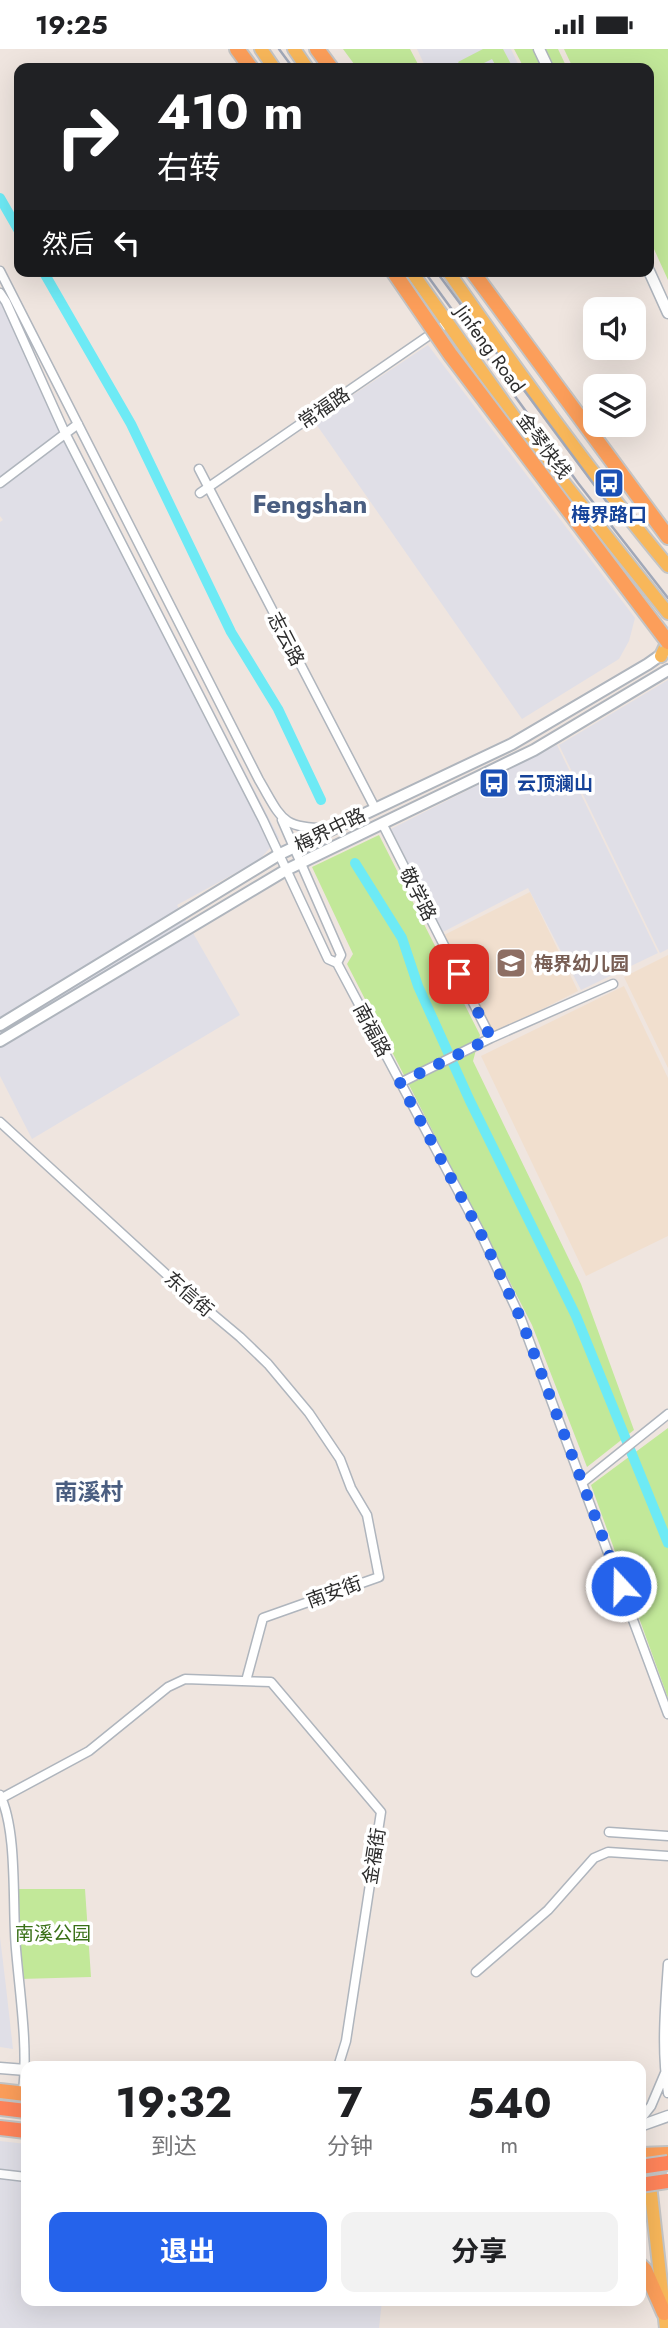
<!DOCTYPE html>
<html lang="zh">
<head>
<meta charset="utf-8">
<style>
	:root { --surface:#fff; --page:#f2f2f2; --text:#202124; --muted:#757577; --accent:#2563eb }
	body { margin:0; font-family:Jost,"Noto Sans SC",sans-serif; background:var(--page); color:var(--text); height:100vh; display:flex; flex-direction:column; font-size:26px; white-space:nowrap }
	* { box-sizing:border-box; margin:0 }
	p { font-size:23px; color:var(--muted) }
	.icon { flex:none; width:38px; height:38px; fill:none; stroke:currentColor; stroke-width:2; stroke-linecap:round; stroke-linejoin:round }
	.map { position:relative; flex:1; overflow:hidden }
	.details { position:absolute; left:21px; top:2012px; width:625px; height:245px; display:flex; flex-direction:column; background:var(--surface); border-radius:14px; box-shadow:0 7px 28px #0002 }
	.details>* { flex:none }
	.guide { position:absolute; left:14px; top:14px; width:640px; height:214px; border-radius:14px; box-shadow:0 7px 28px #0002; background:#202124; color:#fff; overflow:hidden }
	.controls { position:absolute; left:583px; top:248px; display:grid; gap:14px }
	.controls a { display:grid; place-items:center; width:63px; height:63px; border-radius:14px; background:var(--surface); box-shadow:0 7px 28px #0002; font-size:35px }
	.pin { position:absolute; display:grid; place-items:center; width:60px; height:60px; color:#fff; margin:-30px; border-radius:14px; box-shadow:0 4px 10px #0006 }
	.me { position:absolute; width:77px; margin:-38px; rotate:339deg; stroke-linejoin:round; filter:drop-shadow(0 0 5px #0008) }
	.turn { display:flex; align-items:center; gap:24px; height:147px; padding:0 28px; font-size:32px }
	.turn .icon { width:91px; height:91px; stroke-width:2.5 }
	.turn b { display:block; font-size:49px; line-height:60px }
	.then { display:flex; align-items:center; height:66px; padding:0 28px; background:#0003; gap:14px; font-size:26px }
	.eta { display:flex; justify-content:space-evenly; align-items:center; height:119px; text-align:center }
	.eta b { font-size:42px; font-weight:700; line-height:49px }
	.button { display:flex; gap:14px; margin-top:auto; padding:14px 28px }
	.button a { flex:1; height:80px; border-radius:14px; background:var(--accent); color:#fff; font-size:28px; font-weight:700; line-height:80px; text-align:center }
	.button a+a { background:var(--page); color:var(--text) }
	.status { display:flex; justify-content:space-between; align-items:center; height:49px; padding:0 35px; background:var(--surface); direction:ltr }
	.status svg { height:19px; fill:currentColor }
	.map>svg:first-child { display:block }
</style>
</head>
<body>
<div class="status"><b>19:25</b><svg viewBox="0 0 49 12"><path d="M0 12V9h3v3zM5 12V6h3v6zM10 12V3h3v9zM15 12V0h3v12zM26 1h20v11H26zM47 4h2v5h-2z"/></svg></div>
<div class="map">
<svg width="668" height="2279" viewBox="0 0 668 2279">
	<rect width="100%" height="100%" fill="#efe5df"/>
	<!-- industrial -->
	<path fill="#e0dfe7" d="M417 0H511L520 19H426Z
		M0 246 279 789 259 811 177 856 240 966 32 1090 0 1027V473L3 471 0 467Z
		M428 296 635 569 629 592 619 610 522 670 314 372Z
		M668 631V900L660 904 559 696Z
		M557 696 658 904 581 941 528 839 443 883 391 780Z
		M0 1888 6 1938 13 2000 0 1998Z
		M0 2092 26 2095V2252H382L379 2279H0Z"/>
	<!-- education -->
	<path fill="#f1dfce" d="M530 843 578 942 493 985 444 886Z
		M668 906V1019L624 928Z
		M624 937 668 1029V1187L586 1227 481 1007Z"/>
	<!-- green -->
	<path fill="#c2e899" d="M343 0H410L420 19H357Z
		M483 0H503L513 19H497L492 10 474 19H462L458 13Z
		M514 0H558L567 19H524Z
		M564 0H668V231L649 189V19H573Z
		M379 786 480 986 473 1012 581 1235 634 1381 587 1418 532 1276 347 915 353 905 312 818Z
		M668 1379V1649L591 1436Z
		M16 1840H85L91 1928 20 1930Z"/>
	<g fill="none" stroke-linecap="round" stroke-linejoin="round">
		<!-- canal -->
		<path stroke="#6deaf5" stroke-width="10" d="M0 149 19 182
			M43 222 131 375 231 583 278 660 321 751
			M355 814 402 889 418 937 470 1052 576 1267 668 1494"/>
		<!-- minor casing -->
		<g stroke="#afb5bd" stroke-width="11">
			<path id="minor" d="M0 222 259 731C282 770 281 780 330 779
				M0 244 6 253 65 384 263 771 328 910 337 914 341 906 282 771
				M199 420 375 759
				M0 434 78 375
				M200 444 447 274
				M383 776 491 989
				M337 914 481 1185 521 1270 668 1665
				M400 1034 491 989 613 935
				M0 1073 178 1236 240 1288 268 1315 309 1364 340 1410 351 1439 367 1466 379 1528 263 1569 246 1632
				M582 1434 668 1365
				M0 1746C18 1783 12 1857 16 1900 20 1948 28 1996 23 2044
				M0 1750 89 1702 168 1638 185 1630 271 1633 381 1763 346 1992 338 2018
				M609 1783 668 1787
				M668 1915C665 1958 661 2001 668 2044
				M476 1923 548 1861 594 1809 608 1803 668 1807
				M640 2071 651 2057 665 2024
				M0 2125 26 2128"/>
		</g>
		<!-- tertiary casing -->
		<g stroke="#afb5bd" stroke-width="13">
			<path id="tertiary" d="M539 0 548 19
				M649 222 668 264
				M0 2019 26 2021
				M640 2077 668 2067"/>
		</g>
		<!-- secondary casing -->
		<g stroke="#afb5bd" stroke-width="14">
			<path id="secondary" d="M0 976 280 805 512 695 648 615 665 603
				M0 992 286 821 534 701 668 621"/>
		</g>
		<!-- primary casing -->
		<g stroke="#c4c4c4" stroke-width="16">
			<path id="primary" d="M261 0 274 19
				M294 0 307 19
				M411 222 537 400 668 564
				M448 222C518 323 590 423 668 517
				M661 607 668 592
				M647 2109 666 2279"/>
		</g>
		<!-- trunk casing -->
		<g stroke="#c4c4c4" stroke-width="18">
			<path id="trunk" d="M237 0 251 19
				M317 0 331 19
				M472 222 668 488
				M0 2042 26 2045
				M640 2106 668 2105
				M640 2216 645 2221 664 2264"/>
		</g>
		<!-- motorway casing -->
		<g stroke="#c4c4c4" stroke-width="18">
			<path id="motorway" d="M0 2059 26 2062
				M0 2079 26 2082"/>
		</g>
		<!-- minor -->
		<use href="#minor" stroke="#fff" stroke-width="8"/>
		<!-- tertiary -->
		<use href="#tertiary" stroke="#fff" stroke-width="10"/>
		<!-- secondary -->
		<use href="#secondary" stroke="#fff" stroke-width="10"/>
		<!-- primary -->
		<use href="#primary" stroke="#f8b75a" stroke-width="12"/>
		<!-- trunk -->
		<use href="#trunk" stroke="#fc9e5a" stroke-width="14"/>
		<!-- motorway -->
		<use href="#motorway" stroke="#ff845a" stroke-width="14"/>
		<!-- rail -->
		<path stroke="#a1a8b8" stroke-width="2.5" d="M279 0 293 19
			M424 222 578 434 668 549
			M436 222 615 464"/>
		<!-- trunk-bridge casing -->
		<g stroke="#c4c4c4" stroke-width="18" stroke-linecap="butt">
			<path id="trunk-bridge" d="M393 222 450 305 668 593"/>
		</g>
		<!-- motorway-bridge casing -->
		<g stroke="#c4c4c4" stroke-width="18" stroke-linecap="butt">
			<path id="motorway-bridge" d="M640 2118 668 2114
				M640 2136 668 2132"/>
		</g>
		<!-- trunk-bridge -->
		<use href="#trunk-bridge" stroke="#fc9e5a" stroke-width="14"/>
		<!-- motorway-bridge -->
		<use href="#motorway-bridge" stroke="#ff845a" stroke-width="14"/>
	</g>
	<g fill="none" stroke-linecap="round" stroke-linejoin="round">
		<!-- route -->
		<path stroke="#2563eb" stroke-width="12" stroke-dasharray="0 21.6" d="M459 925 491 989 400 1034 481 1185 521 1270 621 1537"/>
	</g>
	<!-- icons -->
	<defs>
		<g id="bus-square" transform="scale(1.575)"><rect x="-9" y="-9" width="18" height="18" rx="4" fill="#1a4fb4" stroke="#fff"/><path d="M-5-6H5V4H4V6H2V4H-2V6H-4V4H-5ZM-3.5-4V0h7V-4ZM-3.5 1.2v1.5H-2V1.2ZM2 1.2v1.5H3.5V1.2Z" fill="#fff"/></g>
		<g id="school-square" transform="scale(1.575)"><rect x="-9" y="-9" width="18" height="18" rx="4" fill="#8d6e63" stroke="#fff"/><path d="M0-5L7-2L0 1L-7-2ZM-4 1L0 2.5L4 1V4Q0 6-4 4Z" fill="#fff"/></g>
	</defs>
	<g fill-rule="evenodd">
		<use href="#bus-square" x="609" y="434"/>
		<use href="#bus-square" x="494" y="734"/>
		<use href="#school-square" x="511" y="914"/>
	</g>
	<g text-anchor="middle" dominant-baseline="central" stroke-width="7" stroke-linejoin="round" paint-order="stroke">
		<!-- street labels -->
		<g font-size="19" fill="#2d2d2d" stroke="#fff">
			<text transform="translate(490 300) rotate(54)">Jinfeng Road</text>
			<text transform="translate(324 359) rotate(-34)">常福路</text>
			<text transform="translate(544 397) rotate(53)">金琴快线</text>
			<text transform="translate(286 590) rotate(63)">志云路</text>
			<text transform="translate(330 781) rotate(-26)">梅界中路</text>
			<text transform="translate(418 845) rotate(63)">敬学路</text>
			<text transform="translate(372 981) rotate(62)">南福路</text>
			<text transform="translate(189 1245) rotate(41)">东信街</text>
			<text transform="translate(334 1543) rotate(-20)">南安街</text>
			<text transform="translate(374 1807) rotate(-81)">金福街</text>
		</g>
		<!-- transit labels -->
		<g font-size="19" font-weight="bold" fill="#164399" stroke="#fff">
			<text x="609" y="465">梅界路口</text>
			<text x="517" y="734" text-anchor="start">云顶澜山</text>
		</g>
		<!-- education labels -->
		<g font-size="19" font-weight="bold" fill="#785e54" stroke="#fff" text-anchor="start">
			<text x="534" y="914">梅界幼儿园</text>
		</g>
		<!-- park labels -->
		<g font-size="19" fill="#397017" stroke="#fff">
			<text x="53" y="1884">南溪公园</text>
		</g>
		<!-- quarter labels -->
		<g font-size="23" font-weight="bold" fill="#4a5e81" stroke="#fff">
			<text x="89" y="1443">南溪村</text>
		</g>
		<!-- district labels -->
		<g font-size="26" font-weight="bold" fill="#4a5e81" stroke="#fff">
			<text x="310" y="455">Fengshan</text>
		</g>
	</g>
</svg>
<div class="controls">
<a><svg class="icon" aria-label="sound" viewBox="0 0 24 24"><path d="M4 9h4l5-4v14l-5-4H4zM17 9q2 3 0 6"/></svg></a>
<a><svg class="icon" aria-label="layers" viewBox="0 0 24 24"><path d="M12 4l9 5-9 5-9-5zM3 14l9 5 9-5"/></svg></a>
</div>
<div class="pin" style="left:459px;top:925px;background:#d93025"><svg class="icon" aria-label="arrive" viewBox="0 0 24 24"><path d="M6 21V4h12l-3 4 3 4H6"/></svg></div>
<svg class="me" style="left:621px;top:1537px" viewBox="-20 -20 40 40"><circle r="17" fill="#2563eb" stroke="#fff" stroke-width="3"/><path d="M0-11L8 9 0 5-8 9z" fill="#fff"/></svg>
<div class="guide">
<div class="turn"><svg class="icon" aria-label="right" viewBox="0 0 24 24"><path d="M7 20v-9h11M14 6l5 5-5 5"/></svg><div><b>410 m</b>右转</div></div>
<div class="then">然后<svg class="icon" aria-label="left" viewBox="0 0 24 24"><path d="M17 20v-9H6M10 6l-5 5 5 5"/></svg></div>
</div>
<section class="details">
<div class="eta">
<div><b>19:32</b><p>到达</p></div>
<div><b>7</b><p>分钟</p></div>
<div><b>540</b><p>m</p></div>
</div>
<div class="button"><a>退出</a><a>分享</a></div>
</section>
</div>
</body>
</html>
